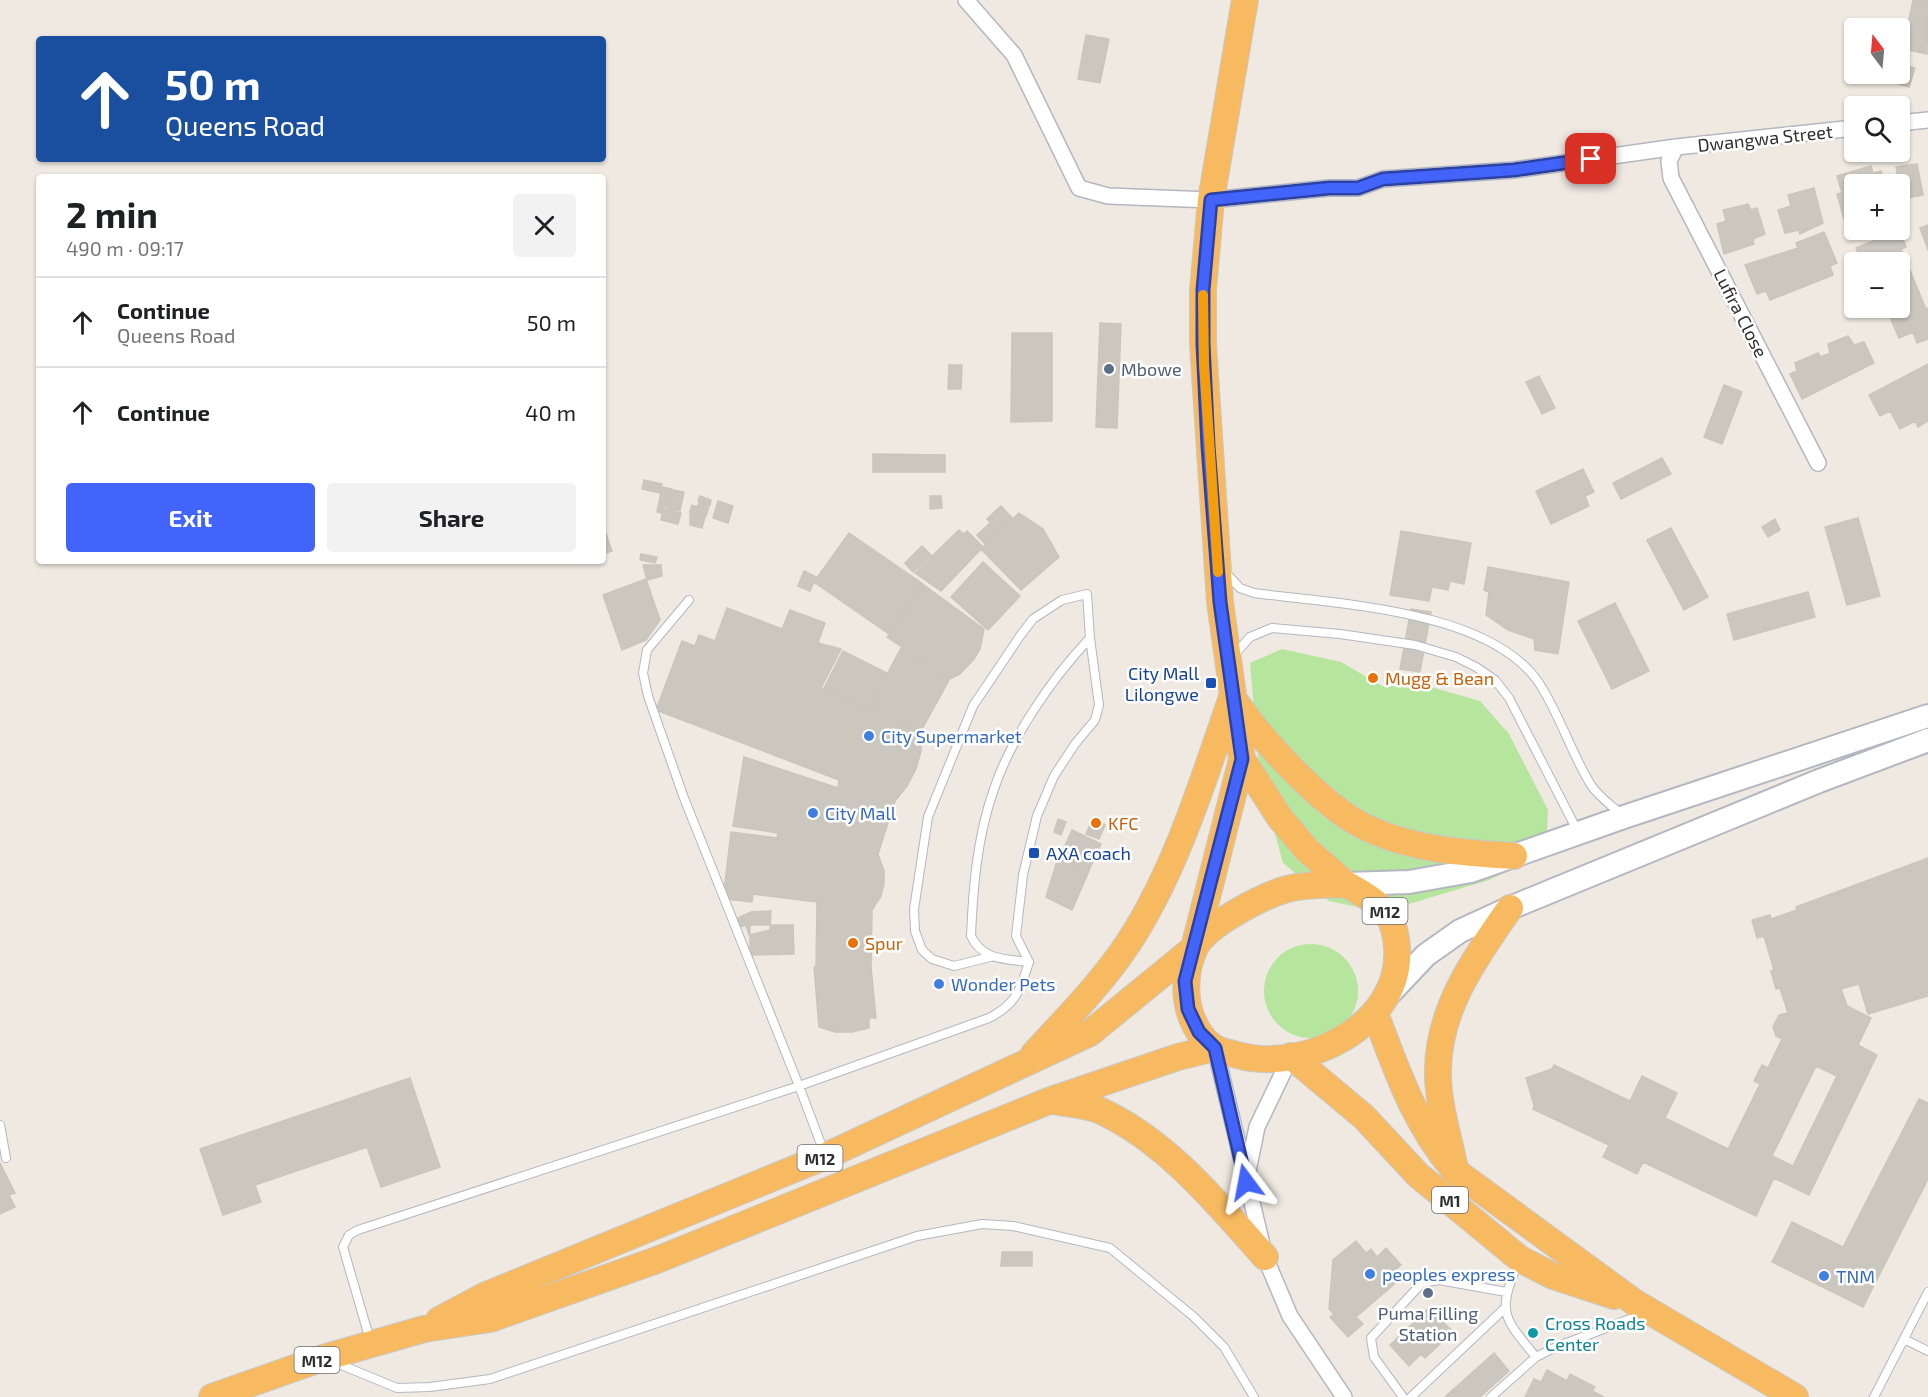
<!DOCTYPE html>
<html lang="en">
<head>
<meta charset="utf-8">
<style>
	:root { --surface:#fff; --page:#f2f2f2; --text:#202124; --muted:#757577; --line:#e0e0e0; --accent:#4264fb }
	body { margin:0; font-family:"Exo 2",sans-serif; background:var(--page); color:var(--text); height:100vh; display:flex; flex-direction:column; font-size:22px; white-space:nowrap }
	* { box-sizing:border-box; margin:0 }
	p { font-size:20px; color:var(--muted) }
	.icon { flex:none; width:33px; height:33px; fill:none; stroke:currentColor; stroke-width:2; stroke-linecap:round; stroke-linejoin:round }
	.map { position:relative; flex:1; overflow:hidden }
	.details { position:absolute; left:36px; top:174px; width:570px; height:390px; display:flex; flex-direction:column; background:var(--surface); border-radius:6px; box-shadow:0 2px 4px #0004 }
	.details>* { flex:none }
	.banner { position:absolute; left:36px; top:36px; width:570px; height:126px; border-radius:6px; box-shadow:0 2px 4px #0004; background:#1a4fa0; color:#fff; overflow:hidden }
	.needle { width:39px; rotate:344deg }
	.fabs { position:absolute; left:1844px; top:18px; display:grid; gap:12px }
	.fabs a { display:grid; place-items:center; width:66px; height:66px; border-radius:6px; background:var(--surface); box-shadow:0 2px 4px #0004; font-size:30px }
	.pin { position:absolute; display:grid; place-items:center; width:51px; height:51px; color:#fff; margin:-26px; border-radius:12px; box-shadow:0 3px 9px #0006 }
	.me { position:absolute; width:66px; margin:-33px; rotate:347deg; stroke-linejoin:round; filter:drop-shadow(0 0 4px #0008) }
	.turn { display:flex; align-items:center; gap:21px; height:126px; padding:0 30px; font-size:27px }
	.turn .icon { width:78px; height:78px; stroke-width:2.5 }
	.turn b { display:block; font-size:42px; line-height:51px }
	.round { display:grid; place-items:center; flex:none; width:63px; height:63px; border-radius:6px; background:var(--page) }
	.overview { display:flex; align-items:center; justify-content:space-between; height:102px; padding:0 30px }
	h1 { font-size:36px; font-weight:700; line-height:45px }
	.button { display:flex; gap:12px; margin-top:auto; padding:12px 30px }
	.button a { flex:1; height:69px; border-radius:6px; background:var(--accent); color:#fff; font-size:24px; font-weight:700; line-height:69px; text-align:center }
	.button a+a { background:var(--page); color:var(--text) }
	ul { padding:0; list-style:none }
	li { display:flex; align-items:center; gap:18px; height:90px; padding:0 30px; border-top:2px solid var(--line) }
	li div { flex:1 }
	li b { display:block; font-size:22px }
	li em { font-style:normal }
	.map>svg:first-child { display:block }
</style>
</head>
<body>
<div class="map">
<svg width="1928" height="1397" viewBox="0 0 1928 1397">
	<rect width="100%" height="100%" fill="#efe9e1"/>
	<!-- green -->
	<path fill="#b6e59e" d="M1282 649 1341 662 1382 686 1431 687 1480 701 1509 734 1548 810 1546 853 1489 880 1382 912 1329 901 1283 863 1260 779 1250 663Z
		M1264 991a47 47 0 1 1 94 0a47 47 0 1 1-94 0Z"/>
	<!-- building -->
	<path fill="#cbc7bf" stroke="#cbc5ba" stroke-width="1.5" fill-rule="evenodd" d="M1913 0H1928L1927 54 1903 49Z
		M1086 35 1109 39 1100 83 1078 79Z
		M1904 65 1915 68 1909 87 1899 84Z
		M1917 164 1923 195 1902 199 1896 167Z
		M1871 166 1873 173 1881 171 1885 184H1854V216L1844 219 1837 194 1842 193 1837 176Z
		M1814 188 1823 223 1800 234 1799 230 1785 233 1778 210 1791 206 1788 195Z
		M1748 204 1751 210 1757 208 1765 234 1753 239 1754 244 1724 254 1717 224 1726 221 1723 210Z
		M1928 225V250L1920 228Z
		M1883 230H1899L1906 247 1901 249 1926 309 1928 308V339L1917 343 1913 332 1899 338 1886 308 1873 314 1870 308H1899V262H1862L1856 248 1873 241 1870 235Z
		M1824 232 1837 263 1830 266 1833 275 1770 300 1766 291 1757 294 1745 265 1798 248 1796 243Z
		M1100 323 1121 324 1117 428 1096 427Z
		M1012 333H1052V421L1011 422Z
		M1848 336 1854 345 1864 342 1874 363 1802 399 1790 374 1797 371 1795 363 1818 353 1821 357 1830 353 1828 344Z
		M1928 364V421L1918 427 1915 421 1900 429 1890 411 1880 416 1869 395Z
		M949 365H962L961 389H948Z
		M1539 376 1555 408 1542 414 1526 382Z
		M1724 385 1742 392 1722 444 1704 437Z
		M873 454 945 455V472H873Z
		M1662 458 1671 474 1621 499 1613 483Z
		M1583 469 1594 492 1585 496 1589 506 1551 524 1536 491Z
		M644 480 662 484 660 493 642 489Z
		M662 487 672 489 668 508 663 507 662 513 657 512Z
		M673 490 684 492 680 511 669 509Z
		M700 496 711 500 710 505 698 501Z
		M930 496H941L942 508 930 509Z
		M718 501 733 506 728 523 713 518Z
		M699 503 709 506 706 516 690 512 692 505 697 507Z
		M1001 506 1013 519 999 532 987 519Z
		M663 509 681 513 678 524 661 520Z
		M690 512 705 517 702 528 690 525Z
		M1019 513 1043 529 1059 557 1021 590 981 549Z
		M1858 518 1880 596 1847 605 1825 527Z
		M1775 519 1780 530 1768 537 1762 527Z
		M990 523 998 532 985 544 977 535Z
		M603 525 612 551 603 554Z
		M1671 528 1708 597 1684 610 1647 540Z
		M959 530 964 534 967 531 983 547 941 591 915 573Z
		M1401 531 1471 543 1464 584 1450 581 1448 590 1432 587 1429 601 1390 595Z
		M849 533 923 584 889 634 814 582Z
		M922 546 931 555 913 572 905 563Z
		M641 554 657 557 655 563 640 560Z
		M983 562 1020 596 988 630 951 597Z
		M643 565H661L662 576 647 580Z
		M1488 567 1569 582 1558 654 1535 650 1534 639 1508 630 1486 615 1489 592 1484 590Z
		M804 571 816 577 810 591 798 586Z
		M646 579 660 620 646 640 622 650 603 595Z
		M924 585 984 629 980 649 974 659 960 674 950 679 887 637Z
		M1808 592 1815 617 1734 640 1727 614Z
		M1615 603 1649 671 1612 689 1578 621Z
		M727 608 782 629 790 610 825 623 818 643 841 649 821 688 921 731V751L916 769 907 786 895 801 878 854 884 871V884L881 896 872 910 871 967 876 1018H869V1028L852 1032H835L819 1027 814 967H816L817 902 753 894 752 902 726 899 727 891H724L731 832 777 838 778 833 733 826 744 757 838 788 839 780 656 710 682 641 695 646 699 635 715 641Z
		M1411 609 1431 612 1420 672 1400 669Z
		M901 648 949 680 921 731 869 708Z
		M843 651 887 673 868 710 824 688Z
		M1058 819 1066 822 1061 835 1054 832Z
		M1092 820 1105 825 1099 839 1086 834Z
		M1072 830 1101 844 1089 870 1060 857Z
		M1058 858 1089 871 1072 910 1046 897Z
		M1928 858V996L1868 1014 1859 984 1841 989 1847 1006 1871 1018 1858 1045 1877 1055 1809 1195 1774 1178 1756 1216 1643 1162 1637 1174 1603 1157 1609 1145 1533 1109 1534 1105 1526 1078 1552 1069 1554 1065 1630 1101 1642 1076 1677 1093 1665 1118 1728 1149 1760 1084 1754 1081 1762 1065 1768 1068 1782 1039 1776 1036 1773 1027 1779 1015 1788 1013 1780 988 1776 989 1771 971 1774 970 1764 936 1757 938 1752 920 1770 915 1771 919 1797 910 1796 907ZM1816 1066 1837 1076 1793 1166 1772 1156Z
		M771 911 770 930 749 935 746 925 740 927 738 918 751 912Z
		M750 925H793L794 954 750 955Z
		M410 1078 440 1167 381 1187 367 1147 255 1185 261 1202 223 1215 200 1149Z
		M1919 1099 1928 1103V1179L1863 1307 1772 1262 1792 1222 1843 1247Z
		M0 1163 15 1193 9 1195 15 1207 0 1214Z
		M1356 1241 1366 1253 1371 1249 1377 1257 1386 1248 1401 1265 1392 1273 1398 1281 1356 1317 1363 1324 1348 1337 1330 1317 1334 1314 1329 1309 1333 1260Z
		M1002 1252H1032V1266H1001Z
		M1429 1308 1453 1332 1425 1358 1421 1354 1409 1366 1390 1345Z
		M1494 1353 1509 1371 1480 1397H1445Z
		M1547 1370 1567 1381 1570 1374 1595 1387 1592 1391 1604 1397H1525L1534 1379 1541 1382Z"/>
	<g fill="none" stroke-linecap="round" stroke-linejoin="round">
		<!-- service casing -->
		<g stroke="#b4b7c1" stroke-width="10">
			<path id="service" d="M1226 573 1240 588 1254 593C1335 604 1489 609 1539 683 1560 715 1571 753 1591 785 1598 796 1611 805 1621 814
				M1235 654 1250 637 1272 628 1340 634 1415 645 1456 657 1476 667 1495 680 1509 698 1578 832
				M1029 962C1005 959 982 960 971 936 973 888 977 838 993 792 1010 739 1052 678 1090 638
				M0 1125 6 1158
				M824 1152 799 1086 989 1018C1016 1004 1020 991 1029 962L1016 936 1023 875 1037 816 1054 776 1075 744 1095 720 1099 705 1090 638 1087 594 1062 600 1033 619 1020 636 973 706 928 817 914 909 915 931 922 950 932 959 954 966 990 957
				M1518 1263C1497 1313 1503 1317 1536 1357
				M1904 1339 1928 1351
				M370 1340 343 1247 349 1235 358 1230 799 1086 684 798 648 696 643 673 647 650 689 600
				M334 1362 397 1388 430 1387 490 1379 917 1236 982 1224 1013 1226 1110 1248 1194 1317 1224 1347 1254 1397
				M1403 1397 1374 1357 1371 1338 1422 1283 1439 1280 1506 1292
				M1411 1397 1505 1308
				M1491 1397 1536 1357 1556 1347 1643 1314
				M1874 1397 1928 1292"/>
		</g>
		<!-- minor casing -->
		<g stroke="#b4b7c1" stroke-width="18">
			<path id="minor" d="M966 0 1014 55 1079 188 1108 196 1211 200 1329 188H1358L1383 179 1514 170 1676 147
				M1899 123 1928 120
				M1818 463 1671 178 1669 161 1676 147 1854 128
				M1215 1048 1265 1257 1290 1316 1344 1397
				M1247 1176 1257 1127 1291 1056"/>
		</g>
		<!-- secondary casing -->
		<g stroke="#b4b7c1" stroke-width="26">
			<path id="secondary" d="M1346 884 1409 882 1471 871 1624 817 1928 716
				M1390 993 1426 955 1460 931 1510 908 1819 781 1928 740"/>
		</g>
		<!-- trunk casing -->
		<g stroke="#c9c9c9" stroke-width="28">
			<path id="trunk" d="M1245 0 1211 200 1203 290V344L1220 602 1242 759 1280 818 1307 850 1346 884
				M1346 884C1360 892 1375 900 1386 913 1394 922 1396 935 1397 947 1403 1025 1305 1074 1237 1055 1231 1053 1221 1052 1215 1048 1199 1039 1189 1016 1187 999 1185 982 1187 966 1194 950 1203 926 1263 896 1287 889 1306 884 1327 885 1346 884Z
				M1375 1013C1397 1071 1414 1123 1455 1171L1634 1302 1795 1397
				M1034 1054C1067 1018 1102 983 1129 942 1177 868 1203 780 1232 697 1260 738 1322 807 1367 828 1414 850 1464 853 1514 856
				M1291 1056 1364 1117 1418 1175 1520 1259 1553 1276 1614 1296
				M1054 1101C1068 1104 1086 1105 1099 1110 1167 1141 1217 1203 1265 1257
				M1455 1169C1449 1138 1437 1102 1438 1069 1439 1007 1476 957 1510 908
				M439 1320 484 1296 826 1156 1090 1033 1194 948 1242 759
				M212 1397 323 1358 424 1329 490 1319 657 1260 1051 1100 1178 1057 1215 1048"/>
		</g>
		<!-- service -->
		<use href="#service" stroke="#fff" stroke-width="8"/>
		<!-- minor -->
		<use href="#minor" stroke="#fff" stroke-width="15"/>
		<!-- secondary -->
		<use href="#secondary" stroke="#fff" stroke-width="22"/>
		<!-- trunk -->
		<use href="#trunk" stroke="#f8ba60" stroke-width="26"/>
	</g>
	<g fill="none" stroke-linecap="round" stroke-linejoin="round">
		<!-- route casing -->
		<g stroke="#2b41a3" stroke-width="15">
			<path id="route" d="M1246 1182 1215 1048 1199 1032 1188 1009 1185 981 1242 759 1220 602 1208 446 1203 344V290L1211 200 1329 188H1358L1383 179 1514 170 1591 159"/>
		</g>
		<!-- route -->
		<use href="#route" stroke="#4264fb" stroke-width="10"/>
		<!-- slow -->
		<path stroke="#f59e0b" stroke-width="10" d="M1203 295 1204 364 1218 572"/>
	</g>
	<!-- markers -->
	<g fill="#5c6f8a" stroke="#fff" stroke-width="2">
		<circle cx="1109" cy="369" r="6"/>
		<circle cx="1428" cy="1293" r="6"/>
	</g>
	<g fill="#e8710a" stroke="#fff" stroke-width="2">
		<circle cx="1373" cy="678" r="6"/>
		<circle cx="1096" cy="823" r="6"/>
		<circle cx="853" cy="943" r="6"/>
	</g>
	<g fill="#1a4fb4" stroke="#fff" stroke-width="2">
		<rect x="1205" y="677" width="12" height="12" rx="3"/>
		<rect x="1028" y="847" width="12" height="12" rx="3"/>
	</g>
	<g fill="#3f7fe0" stroke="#fff" stroke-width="2">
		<circle cx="869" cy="736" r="6"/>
		<circle cx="813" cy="813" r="6"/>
		<circle cx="939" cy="984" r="6"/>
		<circle cx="1370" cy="1274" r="6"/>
		<circle cx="1824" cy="1276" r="6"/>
	</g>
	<circle fill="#0f9aa8" stroke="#fff" stroke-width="2" cx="1533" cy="1333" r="6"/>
	<g text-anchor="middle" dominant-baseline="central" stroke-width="5" stroke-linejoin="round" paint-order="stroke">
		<!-- shield labels -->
		<g fill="#fff" stroke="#6d6d6d" stroke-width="1.5">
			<rect x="1362.5" y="898" width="45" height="26" rx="4.5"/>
			<rect x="797.5" y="1145" width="45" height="26" rx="4.5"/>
			<rect x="1432" y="1187" width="36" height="26" rx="4.5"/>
			<rect x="294.5" y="1347" width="45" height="26" rx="4.5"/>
		</g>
		<g font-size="16" font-weight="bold" fill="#2e2e2e">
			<text x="1385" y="911">M12</text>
			<text x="820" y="1158">M12</text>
			<text x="1450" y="1200">M1</text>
			<text x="317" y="1360">M12</text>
		</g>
		<!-- street labels -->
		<g font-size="18" fill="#2e2e2e" stroke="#fff">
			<text transform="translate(1765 138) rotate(-6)">Dwangwa Street</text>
			<text transform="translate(1741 313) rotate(63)">Lufira Close</text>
		</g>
		<!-- service labels -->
		<g font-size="18" fill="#4e5e75" stroke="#fff" text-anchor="start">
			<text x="1121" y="369">Mbowe</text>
			<text x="1428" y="1313" text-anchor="middle">Puma Filling<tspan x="1428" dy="21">Station</tspan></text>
		</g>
		<!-- transit labels -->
		<g font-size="18" fill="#164399" stroke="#fff" text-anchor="end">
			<text x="1199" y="673">City Mall<tspan x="1199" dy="21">Lilongwe</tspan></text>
			<text x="1046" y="853" text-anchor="start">AXA coach</text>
		</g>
		<!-- food labels -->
		<g font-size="18" fill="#c56008" stroke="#fff" text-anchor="start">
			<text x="1385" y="678">Mugg &amp; Bean</text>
			<text x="1108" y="823">KFC</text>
			<text x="865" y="943">Spur</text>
		</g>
		<!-- shop labels -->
		<g font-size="18" fill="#366cbe" stroke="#fff" text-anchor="start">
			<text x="881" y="736">City Supermarket</text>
			<text x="825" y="813">City Mall</text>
			<text x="951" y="984">Wonder Pets</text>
			<text x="1382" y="1274">peoples express</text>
			<text x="1836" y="1276">TNM</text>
		</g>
		<!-- culture labels -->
		<g font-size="18" fill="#0d838f" stroke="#fff" text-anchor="start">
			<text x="1545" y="1323">Cross Roads<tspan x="1545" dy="21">Center</tspan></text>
		</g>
	</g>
</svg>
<div class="fabs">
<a><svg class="needle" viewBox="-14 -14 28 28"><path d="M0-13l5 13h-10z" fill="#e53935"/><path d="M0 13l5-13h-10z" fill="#757577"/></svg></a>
<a><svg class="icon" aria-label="search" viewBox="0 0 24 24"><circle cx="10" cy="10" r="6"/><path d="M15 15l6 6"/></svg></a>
<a>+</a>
<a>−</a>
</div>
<div class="pin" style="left:1591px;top:159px;background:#d93025"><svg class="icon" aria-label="arrive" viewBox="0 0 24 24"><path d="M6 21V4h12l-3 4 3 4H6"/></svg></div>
<svg class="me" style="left:1246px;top:1182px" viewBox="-20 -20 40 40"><path d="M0-17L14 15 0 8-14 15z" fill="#4264fb" stroke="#fff" stroke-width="4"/></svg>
<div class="banner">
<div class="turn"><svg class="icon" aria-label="ahead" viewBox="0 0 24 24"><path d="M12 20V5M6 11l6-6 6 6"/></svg><div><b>50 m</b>Queens Road</div></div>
</div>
<section class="details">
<div class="overview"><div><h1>2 min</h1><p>490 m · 09:17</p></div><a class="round"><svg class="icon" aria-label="close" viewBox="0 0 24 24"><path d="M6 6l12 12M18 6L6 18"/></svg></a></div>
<ul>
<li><svg class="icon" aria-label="ahead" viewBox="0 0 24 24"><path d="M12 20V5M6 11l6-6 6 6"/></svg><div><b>Continue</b><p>Queens Road</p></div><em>50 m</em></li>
<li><svg class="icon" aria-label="ahead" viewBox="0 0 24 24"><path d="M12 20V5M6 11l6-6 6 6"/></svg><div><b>Continue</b></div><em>40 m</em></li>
</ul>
<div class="button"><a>Exit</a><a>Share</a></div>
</section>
</div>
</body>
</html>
